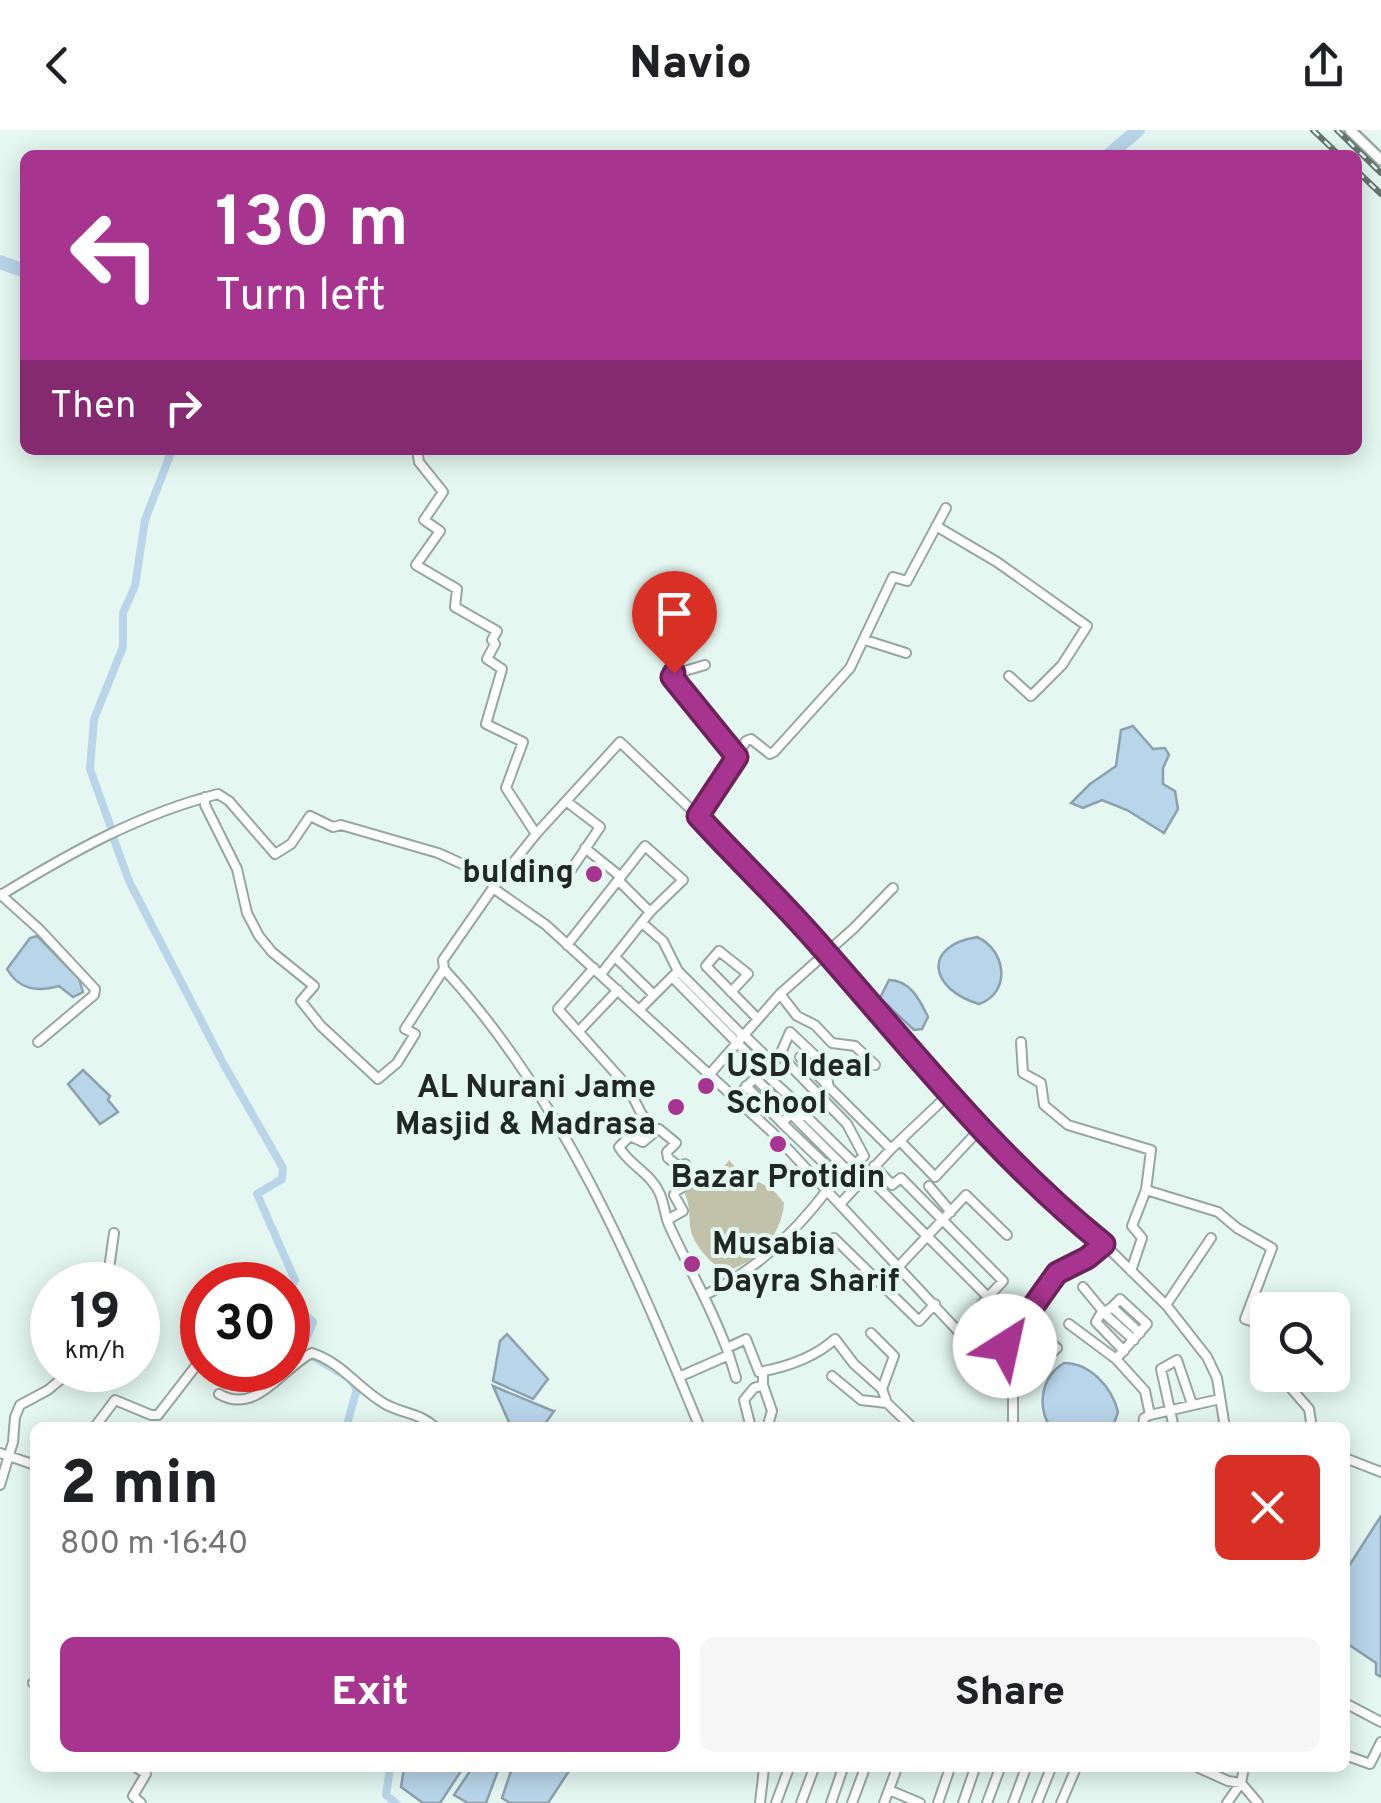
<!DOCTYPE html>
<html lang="en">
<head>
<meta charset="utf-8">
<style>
	:root { --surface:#fff; --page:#f6f6f6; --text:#202124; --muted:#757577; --accent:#a7348e }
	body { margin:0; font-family:Overpass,sans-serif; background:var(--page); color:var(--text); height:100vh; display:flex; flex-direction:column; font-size:38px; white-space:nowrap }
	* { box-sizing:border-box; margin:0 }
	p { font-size:32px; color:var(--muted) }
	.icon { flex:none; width:55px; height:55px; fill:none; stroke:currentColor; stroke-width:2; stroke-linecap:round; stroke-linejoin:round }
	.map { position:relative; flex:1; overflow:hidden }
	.drawer { position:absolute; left:30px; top:1292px; width:1320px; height:350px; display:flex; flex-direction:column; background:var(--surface); border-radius:15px; box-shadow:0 5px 25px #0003 }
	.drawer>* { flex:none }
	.banner { position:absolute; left:20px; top:20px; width:1342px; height:305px; border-radius:15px; box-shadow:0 5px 25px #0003; background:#a7348e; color:#fff; overflow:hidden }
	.buttons { position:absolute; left:1250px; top:1162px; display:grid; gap:20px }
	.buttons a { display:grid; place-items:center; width:100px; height:100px; border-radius:15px; background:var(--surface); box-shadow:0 5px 25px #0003; font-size:50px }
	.speed { position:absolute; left:30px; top:1132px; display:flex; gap:20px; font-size:50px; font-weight:700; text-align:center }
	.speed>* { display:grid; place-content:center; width:130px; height:130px; border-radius:50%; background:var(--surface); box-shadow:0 5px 25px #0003; line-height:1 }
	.speed small { font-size:25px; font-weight:400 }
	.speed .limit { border:15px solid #d22; background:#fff; color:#111 }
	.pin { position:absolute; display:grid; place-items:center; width:85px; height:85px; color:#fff; margin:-102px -42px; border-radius:50% 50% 50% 0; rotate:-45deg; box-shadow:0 0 10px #0007 }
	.pin .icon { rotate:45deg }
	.me { position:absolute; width:110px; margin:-55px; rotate:35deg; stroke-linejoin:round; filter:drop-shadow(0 0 8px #0008) }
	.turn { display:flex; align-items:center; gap:35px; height:210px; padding:0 30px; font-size:45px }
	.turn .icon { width:130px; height:130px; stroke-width:2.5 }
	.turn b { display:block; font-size:70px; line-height:85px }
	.then { display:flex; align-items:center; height:95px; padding:0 30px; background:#0003; gap:20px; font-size:38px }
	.round { display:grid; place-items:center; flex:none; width:105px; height:105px; border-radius:15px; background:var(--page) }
	.headline { display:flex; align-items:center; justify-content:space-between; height:170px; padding:0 30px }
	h1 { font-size:60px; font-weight:800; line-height:75px }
	.cta { display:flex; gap:20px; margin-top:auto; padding:20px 30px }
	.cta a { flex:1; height:115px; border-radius:15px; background:var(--accent); color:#fff; font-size:40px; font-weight:800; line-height:115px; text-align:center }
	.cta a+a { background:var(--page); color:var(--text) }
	header { display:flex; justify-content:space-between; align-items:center; height:130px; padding:0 30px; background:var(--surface); font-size:45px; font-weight:800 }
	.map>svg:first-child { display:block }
</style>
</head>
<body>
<header><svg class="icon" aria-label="back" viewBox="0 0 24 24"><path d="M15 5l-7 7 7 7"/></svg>Navio<svg class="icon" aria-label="share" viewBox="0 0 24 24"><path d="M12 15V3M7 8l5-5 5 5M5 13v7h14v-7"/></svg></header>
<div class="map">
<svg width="1381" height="1673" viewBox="0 0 1381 1673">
	<rect width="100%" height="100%" fill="#e4f7f1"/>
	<!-- green -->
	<path fill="#c1c2a9" d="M729 1030 752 1055 759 1052 774 1061 784 1073C782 1105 755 1136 723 1141 710 1132 691 1113 690 1095 689 1083 690 1077 685 1064 697 1045 717 1050 729 1030Z"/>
	<!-- water -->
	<path fill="#b9d5e9" stroke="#8ba1ae" stroke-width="2.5" d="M1133 596 1153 619 1165 618 1169 625 1163 638V654L1175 661 1178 679 1164 703 1127 680 1102 670 1083 678 1071 673 1090 654 1116 636 1121 600Z
		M37 806 79 849 83 862 73 867 59 856C37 862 19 860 7 839L30 808Z
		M977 807C1006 820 1012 862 979 874 929 859 922 816 977 807Z
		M889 850C910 850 920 870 928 887L922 899 914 900 880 868Z
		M83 940 110 966 108 970 118 982 100 994 68 954Z
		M507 1204 548 1249 533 1269 493 1251 500 1211Z
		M1064 1233C1090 1233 1112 1257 1118 1282L1113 1297H1050C1037 1276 1041 1247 1064 1233Z
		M493 1256 553 1281H554L543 1297H511Z
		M1381 1386V1547L1376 1544V1533L1345 1512V1442Z
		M404 1638H463L440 1673H423L401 1657Z
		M472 1638H499L486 1673H468L454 1665Z
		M512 1638H571L548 1673H510L502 1668Z"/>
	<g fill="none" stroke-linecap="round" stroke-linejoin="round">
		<!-- canal -->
		<path stroke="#b9d5e9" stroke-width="8" d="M110 695 90 639 94 589 123 517V483L135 456 145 390 172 320
			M112 704 129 751 223 933 283 1038 282 1049 257 1064 295 1150 288 1164
			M288 1169 313 1192 302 1220 349 1248 357 1259 346 1298
			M390 1638 386 1665 396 1673"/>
		<!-- river -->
		<path stroke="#b9d5e9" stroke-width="14" d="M1109 25 1138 0
			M0 132 25 141"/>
		<!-- minor casing -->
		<g stroke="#96a7a2" stroke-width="12">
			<path id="minor" d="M417 320 419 332 443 362 424 390 440 401 416 435 457 459 455 477 497 501 492 510 495 514 487 529 502 539 486 594 523 612 506 658 536 704
				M936 396 997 432 1087 496 1062 535 1031 566 1009 546
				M865 510 906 523
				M705 535 671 545 737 627
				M205 667V675L237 739 247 783 259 806 272 822 314 856 301 871 321 896 378 949 397 933 415 904 405 899 444 839
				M698 686 746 611 751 609 770 624 774 622 850 538 893 447 907 451 946 378
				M585 718 621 747
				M519 727 543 749 554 740 567 746 600 697 566 671
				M0 764 40 800 95 859 94 865 38 912
				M1 765C70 723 139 684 218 664L229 671 275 724 291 714 310 686 333 697 341 695 438 723 491 747 493 758 443 830 444 839C564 970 633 1135 700 1298
				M642 793 663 811 678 841
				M567 815 645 716 683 750 650 782 618 750
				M615 827 654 865
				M594 838 558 879 628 957 641 983 656 1001 659 999 676 1013 667 1022 668 1028 681 1038 685 1034 693 1051 676 1061 674 1065 683 1081 667 1090
				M601 844 650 782
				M672 847 764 940
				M731 862 748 844 719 821 706 836 758 889
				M780 864 797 886 815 895 832 913 855 916 875 935
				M639 880 678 841 743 906
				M580 900 618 860
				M744 905 772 932
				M1021 912 1023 943 1041 953 1044 975 1068 995 1151 1020 1146 1060 1218 1082 1237 1098 1272 1118 1245 1189 1268 1197
				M780 925 790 902 824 934 829 957 891 1019
				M800 927 829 957
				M762 941 780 925 847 994 864 1026 855 1034 803 983 798 990
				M709 945 780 864 853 799 893 758
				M755 948 859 1052
				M746 956 782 993
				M735 968 762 941 801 977
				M800 974 782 993 852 1060
				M656 1001 643 1012 630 1006 619 1017C630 1036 651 1043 660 1064 664 1074 665 1085 669 1095 689 1139 713 1179 729 1225L679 1247
				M900 1011 935 1047 980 999
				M855 1034 988 1167 959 1200
				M874 1036 892 1055 901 1048 1003 1151 988 1167
				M929 1056 951 1082
				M841 1073 891 1019 948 965
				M834 1108 919 1191 935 1174
				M900 1135 966 1065 1007 1105
				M1131 1141 1142 1108 1132 1096 1146 1060
				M100 1155 109 1139 114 1103
				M1083 1157 1107 1186 1134 1210
				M705 1165C755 1141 794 1104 828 1059
				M1166 1175 1211 1108
				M1112 1177 1120 1169 1147 1194 1116 1229
				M1103 1180 1096 1192 1124 1221
				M1108 1180 1112 1177 1140 1203
				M1069 1194 1116 1229 1145 1261 1150 1285
				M871 1203 894 1226 882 1259
				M727 1218 746 1209 759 1242C787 1237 814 1228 835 1209L854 1234 882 1259 887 1273 913 1298
				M729 1225 736 1248
				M991 1233 1019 1199 1057 1143 1087 1128 1104 1114
				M1290 1245V1257L1309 1279 1312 1298
				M832 1246 861 1270 887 1273
				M763 1255 772 1281 767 1298
				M1013 1260 1057 1218 1041 1205 1043 1201 1027 1188
				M219 1264C257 1286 283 1237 312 1223 341 1232 359 1259 385 1274 403 1284 421 1283 436 1298
				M94 1298 115 1270 151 1285H158L202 1228
				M751 1298 744 1270 754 1258 763 1255V1241
				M1013 1298V1260L773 1003 546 795 493 758 536 704 620 612 698 686 811 804 980 999 1060 1079 1104 1114 1167 1176 1207 1227 1217 1248 1225 1298
				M1143 1298 1144 1288 1150 1285 1220 1269
				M1174 1298 1161 1239 1177 1230 1192 1274
				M0 1323 35 1335
				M1345 1328 1381 1342
				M0 1355 13 1312 15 1287 20 1275 48 1260 72 1240
				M33 1553 35 1554
				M1345 1573 1381 1592
				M1345 1625 1370 1634 1381 1612
				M137 1638 146 1644 133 1666 141 1673
				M1199 1638 1228 1651 1241 1653 1258 1673
				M889 1660 920 1673
				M760 1673 764 1638
				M776 1673 789 1638
				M801 1673 814 1638
				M831 1673 843 1638
				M852 1673 865 1638
				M884 1673 897 1638
				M938 1673 950 1638
				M963 1673 975 1638
				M987 1673 1000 1638
				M1013 1673 1026 1638
				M1037 1673 1051 1638
				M1061 1673 1076 1638
				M1227 1673 1241 1653 1244 1638"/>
		</g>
		<!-- tertiary casing -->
		<g stroke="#96a7a2" stroke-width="14">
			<path id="tertiary" d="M1350 0 1381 30"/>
		</g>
		<!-- minor -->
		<use href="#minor" stroke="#fff" stroke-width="8"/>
		<!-- tertiary -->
		<use href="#tertiary" stroke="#fff" stroke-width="9"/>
		<!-- rail casing -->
		<g stroke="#687470" stroke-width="6">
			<path id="rail" d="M1313 0 1339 25
				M1337 0 1381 43
				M1358 42 1381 64"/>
		</g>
		<!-- rail -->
		<use href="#rail" stroke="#e4f7f1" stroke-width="2.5" stroke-dasharray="8" stroke-linecap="butt"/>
	</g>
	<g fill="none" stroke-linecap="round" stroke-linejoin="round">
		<!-- route casing -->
		<g stroke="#6d225c" stroke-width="25">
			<path id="route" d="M674 543 672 547 737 627 698 686C739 731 784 773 824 820 914 922 997 1028 1104 1114L1087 1128 1057 1143 1005 1216"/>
		</g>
		<!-- route -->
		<use href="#route" stroke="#a7348e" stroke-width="18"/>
	</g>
	<!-- markers -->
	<g fill="#a7348e" stroke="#e4f7f1" stroke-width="4">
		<circle cx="594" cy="744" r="10"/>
		<circle cx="706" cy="956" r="10"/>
		<circle cx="676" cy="977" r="10"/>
		<circle cx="778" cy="1014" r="10"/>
		<circle cx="692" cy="1134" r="10"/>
	</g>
	<g text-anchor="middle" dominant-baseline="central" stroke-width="8" stroke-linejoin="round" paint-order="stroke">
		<!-- poi labels -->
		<g font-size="32" font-weight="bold" fill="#202725" stroke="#e4f7f1" text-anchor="end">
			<text x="574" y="744">bulding</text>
			<text x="726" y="938" text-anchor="start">USD Ideal<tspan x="726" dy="37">School</tspan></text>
			<text x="656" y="959">AL Nurani Jame<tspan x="656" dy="37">Masjid &amp; Madrasa</tspan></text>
			<text x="778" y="1049" text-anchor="middle">Bazar Protidin</text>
			<text x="712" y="1116" text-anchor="start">Musabia<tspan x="712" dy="37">Dayra Sharif</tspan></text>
		</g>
	</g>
</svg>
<div class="buttons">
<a><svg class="icon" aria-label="search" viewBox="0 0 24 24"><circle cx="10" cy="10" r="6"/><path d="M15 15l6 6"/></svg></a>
</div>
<div class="speed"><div>19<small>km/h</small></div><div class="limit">30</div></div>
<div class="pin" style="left:674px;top:543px;background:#d93025"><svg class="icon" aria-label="arrive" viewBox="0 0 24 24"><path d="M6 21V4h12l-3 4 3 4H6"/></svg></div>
<svg class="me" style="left:1005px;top:1216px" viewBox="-20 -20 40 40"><circle r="19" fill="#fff"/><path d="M0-13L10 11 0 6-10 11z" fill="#a7348e"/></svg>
<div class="banner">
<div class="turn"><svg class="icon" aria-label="left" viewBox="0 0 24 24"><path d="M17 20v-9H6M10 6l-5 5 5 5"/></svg><div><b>130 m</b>Turn left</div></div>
<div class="then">Then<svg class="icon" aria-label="right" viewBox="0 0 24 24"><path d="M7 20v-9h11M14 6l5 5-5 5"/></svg></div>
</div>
<section class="drawer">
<div class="headline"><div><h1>2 min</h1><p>800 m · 16:40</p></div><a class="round" style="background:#d93025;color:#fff"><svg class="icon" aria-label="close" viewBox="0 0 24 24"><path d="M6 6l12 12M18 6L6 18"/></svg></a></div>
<div class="cta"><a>Exit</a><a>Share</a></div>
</section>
</div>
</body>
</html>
